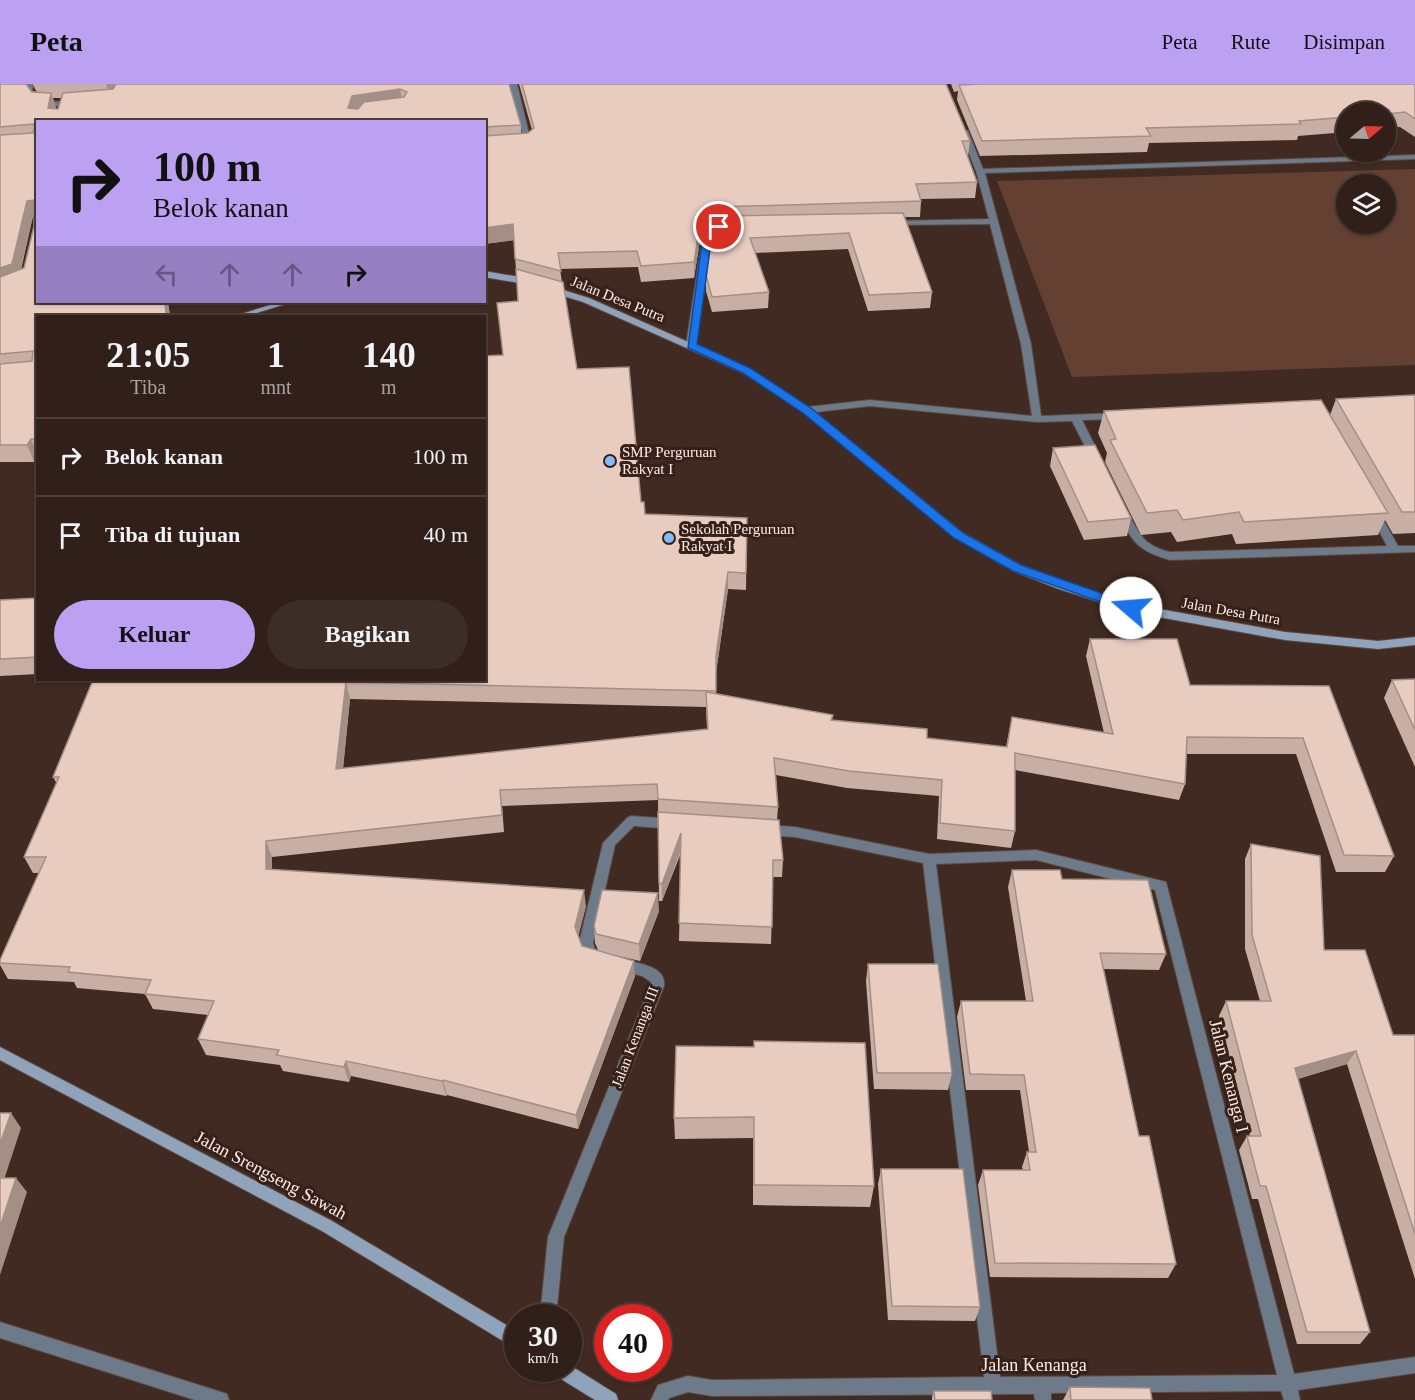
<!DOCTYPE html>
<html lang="id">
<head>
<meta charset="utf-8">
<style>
	:root { --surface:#302019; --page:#3c2d26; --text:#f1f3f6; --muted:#a8a3a2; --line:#4b3e38; --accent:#bca0f2 }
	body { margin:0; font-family:Georgia,serif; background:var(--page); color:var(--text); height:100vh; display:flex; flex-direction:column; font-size:22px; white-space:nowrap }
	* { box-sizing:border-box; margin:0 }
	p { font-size:20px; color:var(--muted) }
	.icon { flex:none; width:33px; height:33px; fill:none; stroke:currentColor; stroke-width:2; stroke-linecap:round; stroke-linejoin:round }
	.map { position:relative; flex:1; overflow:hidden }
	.side { position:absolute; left:36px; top:231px; width:450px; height:366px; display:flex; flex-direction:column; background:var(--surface); border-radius:0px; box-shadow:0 2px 4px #0004,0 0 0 2px var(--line) }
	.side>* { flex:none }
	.banner { position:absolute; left:36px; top:36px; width:450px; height:183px; border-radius:0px; box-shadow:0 2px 4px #0004,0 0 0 2px var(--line); background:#bca0f2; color:#111; overflow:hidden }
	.needle { width:39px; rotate:71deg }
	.buttons { position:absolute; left:1336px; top:18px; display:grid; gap:12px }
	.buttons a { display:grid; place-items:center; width:60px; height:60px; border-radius:50%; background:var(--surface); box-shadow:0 2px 4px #0004,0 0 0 2px var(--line); font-size:30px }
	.speed { position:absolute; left:504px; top:1220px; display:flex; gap:12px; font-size:30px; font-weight:700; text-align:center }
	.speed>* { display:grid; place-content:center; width:78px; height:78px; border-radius:50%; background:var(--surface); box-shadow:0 2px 4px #0004,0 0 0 2px var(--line); line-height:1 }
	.speed small { font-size:15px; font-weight:400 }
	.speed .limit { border:9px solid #d22; background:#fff; color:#111 }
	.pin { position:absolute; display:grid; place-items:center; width:51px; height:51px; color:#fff; margin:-26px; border:3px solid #fff; border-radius:50%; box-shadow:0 2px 6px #0007 }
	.me { position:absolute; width:66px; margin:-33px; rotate:288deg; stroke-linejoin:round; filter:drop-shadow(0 0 4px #0008) }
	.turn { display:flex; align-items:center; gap:21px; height:126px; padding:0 18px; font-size:27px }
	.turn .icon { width:78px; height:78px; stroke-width:2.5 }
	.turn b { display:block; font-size:42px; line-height:51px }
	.lanes { display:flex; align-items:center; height:57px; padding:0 18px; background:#0003; justify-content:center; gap:30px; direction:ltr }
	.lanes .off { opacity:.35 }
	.eta { display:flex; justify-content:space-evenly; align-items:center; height:102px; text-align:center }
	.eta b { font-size:36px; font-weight:800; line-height:42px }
	.button { display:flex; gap:12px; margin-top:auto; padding:12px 18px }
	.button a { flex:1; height:69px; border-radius:36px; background:var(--accent); color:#111; font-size:24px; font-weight:800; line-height:69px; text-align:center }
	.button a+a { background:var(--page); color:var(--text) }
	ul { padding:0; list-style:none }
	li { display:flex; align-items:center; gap:18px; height:78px; padding:0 18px; border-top:2px solid var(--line) }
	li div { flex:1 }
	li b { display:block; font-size:22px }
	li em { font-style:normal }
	header { display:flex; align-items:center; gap:36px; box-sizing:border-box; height:84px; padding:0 30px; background:var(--accent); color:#111 }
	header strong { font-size:28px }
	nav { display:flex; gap:33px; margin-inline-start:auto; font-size:21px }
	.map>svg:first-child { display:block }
</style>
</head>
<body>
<header>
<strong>Peta</strong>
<nav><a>Peta</a><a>Rute</a><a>Disimpan</a></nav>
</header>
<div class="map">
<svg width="1415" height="1316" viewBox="0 0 1415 1316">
	<rect width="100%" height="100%" fill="#402a21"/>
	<!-- green -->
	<path fill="#644032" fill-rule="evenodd" d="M1415 85V281L1072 293 997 97ZM1347 100H1386V140H1347Z"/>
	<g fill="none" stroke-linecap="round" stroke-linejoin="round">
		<!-- lane casing -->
		<g stroke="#5e4941" stroke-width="2">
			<path id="lane" d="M961 45 968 47 983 85 1415 71V75L985 89 1031 260 1041 332 1117 329 1122 332 1117 335 1082 336 1102 376 1097 379 1092 376 1072 337 1037 338 870 322 807 329 802 326 807 323 870 316 1032 332 1021 260 990 140 892 141 888 139 892 137 989 135 976 87 960 47Z
				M725 140 729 142 728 144 711 151 696 261 691 264 688 263 686 261 703 150 716 141Z
				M1123 426 1127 427C1140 450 1142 461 1170 468L1387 462 1370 430 1375 427 1380 430 1398 462H1415V468L1170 476C1138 467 1132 458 1118 429Z
				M0 1238 221 1308 227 1310 229 1316H195L0 1254Z"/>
		</g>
		<!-- street casing -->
		<g stroke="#5e4941" stroke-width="2">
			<path id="street" d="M26 0H34L32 6 44 17 66 18 63 38H55L59 22 39 21 24 6Z
				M509 0H517L532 62 525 63 521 61 525 59Z
				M631 732 674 735 678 737 680 740 678 743 674 745 634 742 615 761 593 859 596 869 600 870 602 874 600 878 595 880 586 877 579 859 603 759 627 734Z
				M766 741 795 743 929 770 1036 766 1166 798 1294 1290 1415 1273V1289L1298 1306 1300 1316H1284L1281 1307 1051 1309V1316H1035L1034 1310 712 1312 688 1308 669 1314 668 1316H651L658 1301 688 1292 712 1296 984 1293 923 779 795 753 766 751 762 749 760 746 762 743ZM1036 776 1155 806 1277 1291 1000 1293 936 780Z
				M620 875C635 879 667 881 664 902L564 1153 556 1233H540L548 1153 650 902 651 898 642 892 615 885 613 881 615 877Z"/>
		</g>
		<!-- secondary casing -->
		<g stroke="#5e4941" stroke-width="2">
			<path id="secondary" d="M484 187 531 195 535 198 531 201 484 193Z
				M550 202 589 214 749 285 810 324 963 449 1021 481 1067 499 1132 520 1285 548 1378 557 1415 553V561L1378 565 1285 556 1131 528 1059 505 1013 487 955 453 804 328 743 289 583 218 547 207 546 205Z
				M280 218H292L247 232H235Z
				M0 963 332 1137 518 1248V1266L322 1147 0 976Z
				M568 1280 616 1310 618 1316H595L553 1290 551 1284H568Z"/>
		</g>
		<!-- lane -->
		<use href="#lane" fill="#6d7a89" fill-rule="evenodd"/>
		<!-- street -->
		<use href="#street" fill="#6d7a89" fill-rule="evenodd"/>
		<!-- secondary -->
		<use href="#secondary" fill="#8fa4bb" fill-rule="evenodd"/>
	</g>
	<!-- wall -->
	<path fill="#c8afa5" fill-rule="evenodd" d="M0 0 37 8 35 5 33 0H509L521 41V49H528L532 46 519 0H946L970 57 968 72 977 98 975 114 921 115V117L920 133H905L932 208 930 224 868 227 848 165 755 169 769 208 768 224 712 228 706 207V191L713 141 701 150 694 194 641 198 638 183 560 185 562 198 577 285 641 418 645 430 747 434 746 506 728 505 716 589V610L833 631 832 636 927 654 1006 663 1012 633 1104 649 1086 572 1090 555 1190 601 1329 602 1394 772 1385 788H1336L1296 670H1186L1185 700 1179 716 1015 686V747L1011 764 937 755 939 712 847 704 776 691 778 723 777 736 783 776 782 793H773L771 860 679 857 681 769 662 817H659L658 716 502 722 504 748 272 773V785L586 822 578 852 582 862 598 866 595 859 594 842 659 827 640 877 609 870 635 892 578 1045 447 1011 446 1012 351 992 349 998 283 987 280 981 206 971 198 955 208 931 153 925 145 910 77 904 74 898 8 895 0 881V876L39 789H33L24 773 57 700 53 693 93 596H484L503 271 518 217 514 156 484 160V38H38L168 218 170 232H38V372L34 378H0ZM53 14H61L58 25H56ZM33 132H34V142L24 184 21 186ZM350 615 706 623 707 645 343 685Z
		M951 0H1415V53L1400 43 1386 44V28H1347V48L1298 52 1297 56 1149 59 1147 68 980 72 957 16 958 7 954 8Z
		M1415 311V449L1393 450 1385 436 1378 451 1236 460 1232 450 1177 458 1171 448 1141 451 1105 378 1107 369 1098 349 1104 327 1330 331 1336 315Z
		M1053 364 1131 434 1127 452 1084 456 1050 382Z
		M38 514V590L0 592V516Z
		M1415 595V683L1384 614 1392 596Z
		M1251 760 1324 866 1393 951H1415V1195L1347 980 1298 995 1370 1248 1360 1260H1297L1258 1115H1252L1239 1066 1247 1052H1250L1219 932 1226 917H1260L1245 865V775Z
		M1012 786 1062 795 1166 870 1159 886 1103 885 1139 1052 1176 1180 1168 1194 990 1193 978 1101 983 1086H1023L1022 1083 1027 1068H1029L1020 1006H966L957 933 961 917H1026L1008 803Z
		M868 880 952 989 948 1006 874 1005 866 897Z
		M676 962 874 1102 870 1123 753 1121V1054L675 1055 674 1034Z
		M881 1085 980 1223 975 1237 888 1236 878 1100Z
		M1070 1303 1152 1316H1063Z
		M934 1307 992 1316H932V1313Z"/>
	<!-- shaded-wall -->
	<path fill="#a38f86" d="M106 0H116L110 13Z
		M400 5 403 20 355 27 348 24 352 12Z
		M51 9 56 24 54 38 48 24Z
		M34 116 38 132H33L18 196 0 202V184L27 117Z
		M716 123V139L701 150 694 194V178L701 134Z
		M513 140 515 156 484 160V144Z
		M165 218H168L170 232H166Z
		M31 355 38 371 34 378 27 361Z
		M728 488V505L716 589V572Z
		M346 598 350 615 341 702 336 685Z
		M681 749V766L662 817V800Z
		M266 757 272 773V801L266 785Z
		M584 806 586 822 577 858 575 843Z
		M658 809 659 827 640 877 639 860Z
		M634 877 635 892 578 1045 576 1031Z
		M1356 967 1347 980 1287 998 1295 984Z
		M346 977 351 992 349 998 344 983Z
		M443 996 447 1011 446 1012 442 997Z
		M11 1029 21 1044 0 1108V1060Z
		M16 1094 27 1108 0 1191V1143Z"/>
	<!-- building -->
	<path fill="#e9ccc0" stroke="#a38f86" stroke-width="1.5" fill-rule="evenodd" d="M0 0H26L32 8 51 9 48 24 58 25 63 9 113 5 116 0H509L521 41 484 43V38H38V218H165L166 232H38V355H31L27 361H0V280L32 277 33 267 0 270V193L24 184 34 142V116L27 117 12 180 0 184V51L33 49 35 43 33 40 0 43ZM400 5 407 8 404 13 364 18 358 25 348 24 352 12Z
		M522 0H946L970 57H962L977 98 916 100 921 117 716 123 701 134 694 178 641 182 637 167 558 169 561 187 515 175 513 140 484 144V52L528 49 534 44Z
		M980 0H1415V35L1405 28 1386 30V28H1347V33L1299 37 1301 40 1146 44 1151 52 982 57 959 1Z
		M903 129 932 208 869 211 849 149 750 154 769 208 712 213 706 191 713 137 722 132Z
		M516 185 563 198 577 285 629 283 641 418H644L645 430 747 434 746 489 728 488 716 572V607L346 598 336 685 708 645 706 608 833 631 831 636 927 645V654L1007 663 1012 633 1113 650 1090 555H1177L1190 601 1329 602 1394 772 1344 771 1303 654 1187 653 1185 700 1015 669V747L940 739 942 696 849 687 774 674 778 723 658 715 657 700 500 706 502 731 266 757V785L584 806 575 843 582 862 634 877 576 1031 443 996 442 997 346 977 344 983 276 971 279 966 198 955 214 917 145 910 151 896 68 888 70 883 0 879V876L46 773H24L59 693H53L93 596H484V272L503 271 497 219 518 217Z
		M1415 311V428H1402L1336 315Z
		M1321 316 1388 429 1244 438 1239 428 1183 436 1177 426 1147 429 1110 356 1116 355 1104 327Z
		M1095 361 1131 434 1088 438 1053 364Z
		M38 514V573L0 575V516Z
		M1415 595V646L1392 596Z
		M658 728 779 736 783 776H773L772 843 679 839 681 749 662 800 659 799Z
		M1251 760 1320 772 1324 866H1365L1393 951H1415V1150L1356 967 1295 984 1370 1248H1307L1266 1102H1260L1247 1052H1261L1226 917H1271L1252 851Z
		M1012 786H1060L1062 795 1148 796 1166 870 1100 869 1139 1052H1149L1176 1180 995 1179 983 1086H1030L1027 1068H1036L1024 991 970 990 961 917H1033Z
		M602 806 658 809 639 860 596 850 594 842Z
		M868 880H938L952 989H877Z
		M754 957 865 959 874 1102 754 1101V1033L674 1034 676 962 754 963Z
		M0 1029H11L0 1060Z
		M881 1085H963L980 1223 892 1222Z
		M0 1094H16L0 1143Z
		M1070 1303 1150 1304 1152 1316H1071Z
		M934 1307H991L992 1316H935Z"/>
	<!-- route -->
	<path fill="#1a73e8" stroke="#114b97" stroke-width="1.5" d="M715 141 723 143 712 151 697 260 750 284 811 324 963 449 1021 481 1135 521 1137 524 1135 527H1126L1013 487 954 454 803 329 743 289 688 264 703 150Z"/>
	<!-- markers -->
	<g fill="#83bcfa" stroke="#362018" stroke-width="2">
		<circle cx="610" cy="377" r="6"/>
		<circle cx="669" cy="454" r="6"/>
	</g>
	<g text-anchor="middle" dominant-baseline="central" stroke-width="6" stroke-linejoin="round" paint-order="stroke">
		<!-- street labels -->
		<g font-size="15" fill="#fcece7" stroke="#362018">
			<text transform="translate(618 215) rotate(22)">Jalan Desa Putra</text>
			<text transform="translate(1231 527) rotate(10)">Jalan Desa Putra</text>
			<text transform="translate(635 953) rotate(-69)">Jalan Kenanga III</text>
		</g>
		<!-- poi labels -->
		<g font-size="15" fill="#fcece7" stroke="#362018" text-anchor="start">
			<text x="622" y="368">SMP Perguruan<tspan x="622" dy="17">Rakyat I</tspan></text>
			<text x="681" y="445">Sekolah Perguruan<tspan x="681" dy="17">Rakyat I</tspan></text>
		</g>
		<!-- near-street labels -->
		<g font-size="18" fill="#fcece7" stroke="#362018">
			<text transform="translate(1229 992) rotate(76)">Jalan Kenanga I</text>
			<text transform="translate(271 1091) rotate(28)">Jalan Srengseng Sawah</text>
			<text x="1034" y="1281">Jalan Kenanga</text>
		</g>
	</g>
</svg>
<div class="buttons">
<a><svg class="needle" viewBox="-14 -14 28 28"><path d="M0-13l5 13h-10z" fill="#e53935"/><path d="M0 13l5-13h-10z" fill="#a8a3a2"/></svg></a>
<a><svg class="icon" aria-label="layers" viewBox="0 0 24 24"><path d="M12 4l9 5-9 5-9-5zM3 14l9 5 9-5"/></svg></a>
</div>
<div class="speed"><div>30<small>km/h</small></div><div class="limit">40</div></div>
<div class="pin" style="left:719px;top:143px;background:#d93025"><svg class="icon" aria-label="arrive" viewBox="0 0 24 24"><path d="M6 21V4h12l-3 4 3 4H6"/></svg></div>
<svg class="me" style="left:1131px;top:524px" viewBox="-20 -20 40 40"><circle r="19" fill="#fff"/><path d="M0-13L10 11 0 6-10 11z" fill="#1a73e8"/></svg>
<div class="banner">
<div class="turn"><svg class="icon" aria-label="right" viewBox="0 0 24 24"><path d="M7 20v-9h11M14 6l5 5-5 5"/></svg><div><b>100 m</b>Belok kanan</div></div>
<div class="lanes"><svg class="icon off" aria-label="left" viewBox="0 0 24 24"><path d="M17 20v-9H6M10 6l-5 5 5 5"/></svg><svg class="icon off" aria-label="ahead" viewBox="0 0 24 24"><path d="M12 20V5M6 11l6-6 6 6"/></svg><svg class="icon off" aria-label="ahead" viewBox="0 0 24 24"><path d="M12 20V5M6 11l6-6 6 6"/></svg><svg class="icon" aria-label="right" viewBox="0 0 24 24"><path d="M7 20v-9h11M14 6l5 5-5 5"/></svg></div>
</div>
<section class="side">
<div class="eta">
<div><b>21:05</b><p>Tiba</p></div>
<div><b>1</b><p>mnt</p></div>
<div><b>140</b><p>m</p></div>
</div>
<ul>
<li><svg class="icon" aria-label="right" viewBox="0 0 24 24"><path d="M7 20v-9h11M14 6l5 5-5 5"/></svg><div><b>Belok kanan</b></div><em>100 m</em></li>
<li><svg class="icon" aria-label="arrive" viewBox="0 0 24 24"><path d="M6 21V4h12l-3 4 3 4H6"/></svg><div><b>Tiba di tujuan</b></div><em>40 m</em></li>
</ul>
<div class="button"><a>Keluar</a><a>Bagikan</a></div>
</section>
</div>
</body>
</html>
